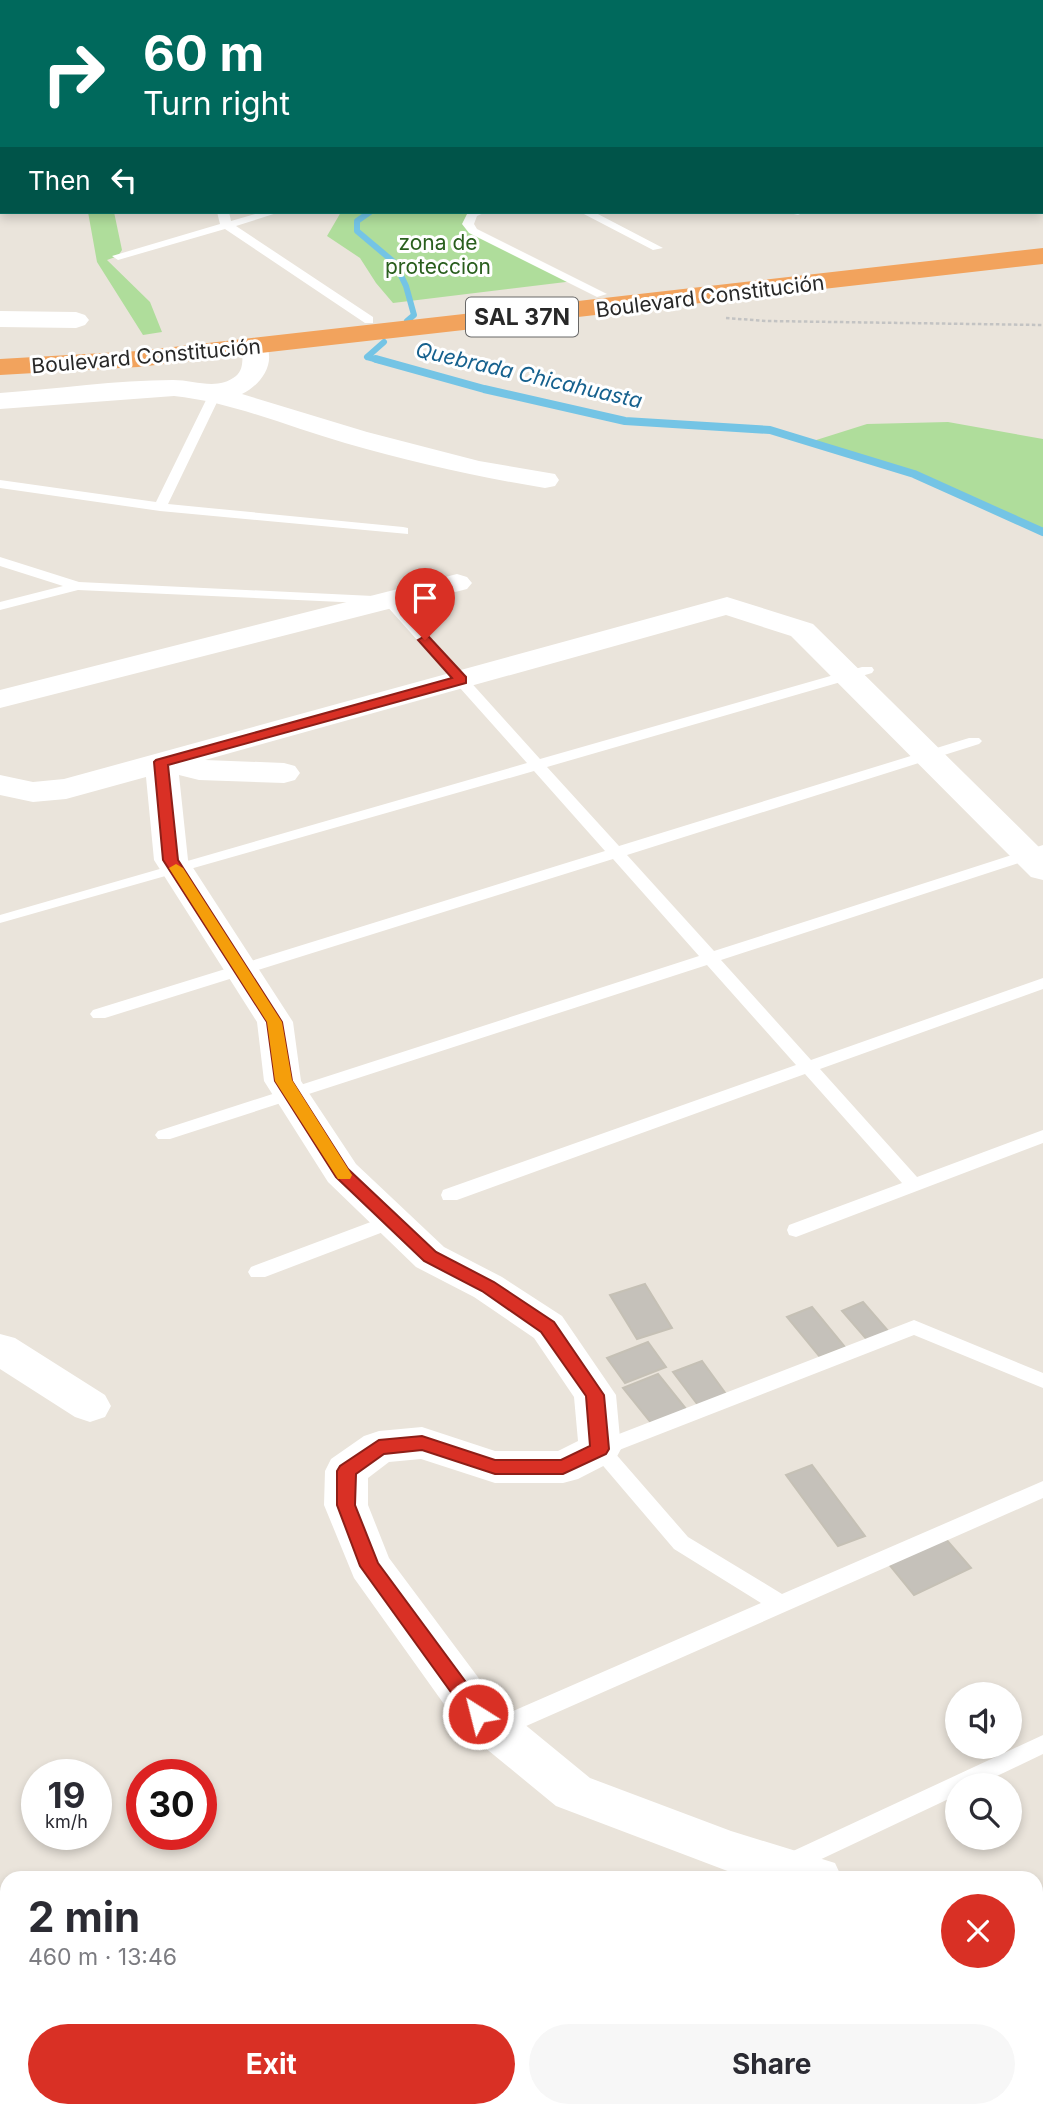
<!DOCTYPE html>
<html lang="en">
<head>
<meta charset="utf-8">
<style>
	:root { --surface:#fff; --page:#f7f7f7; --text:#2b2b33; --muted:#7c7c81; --accent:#d93025 }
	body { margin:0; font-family:Inter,sans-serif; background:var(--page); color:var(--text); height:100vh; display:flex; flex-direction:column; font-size:26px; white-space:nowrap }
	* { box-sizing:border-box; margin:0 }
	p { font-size:23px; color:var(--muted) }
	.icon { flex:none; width:38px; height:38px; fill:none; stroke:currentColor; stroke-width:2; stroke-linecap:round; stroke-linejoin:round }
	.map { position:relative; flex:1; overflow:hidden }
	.drawer { position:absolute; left:0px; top:1871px; width:1043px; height:247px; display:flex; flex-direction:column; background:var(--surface); border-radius:21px 21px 0 0; box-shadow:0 4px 10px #0003 }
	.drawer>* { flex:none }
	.guide { position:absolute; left:0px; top:0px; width:1043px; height:214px; box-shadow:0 4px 10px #0003; background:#00695c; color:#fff; overflow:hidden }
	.buttons { position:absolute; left:945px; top:1682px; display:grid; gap:14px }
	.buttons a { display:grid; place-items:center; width:77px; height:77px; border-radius:50%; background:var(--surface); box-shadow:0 4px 10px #0003; font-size:35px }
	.speed { position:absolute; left:21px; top:1759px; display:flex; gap:14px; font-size:35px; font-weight:700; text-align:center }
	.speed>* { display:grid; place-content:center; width:91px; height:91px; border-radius:50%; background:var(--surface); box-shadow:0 4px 10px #0003; line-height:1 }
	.speed small { font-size:18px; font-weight:400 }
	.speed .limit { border:10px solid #d22; background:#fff; color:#111 }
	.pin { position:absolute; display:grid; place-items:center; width:60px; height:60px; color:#fff; margin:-72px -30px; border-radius:50% 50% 50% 0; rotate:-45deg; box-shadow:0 0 7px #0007 }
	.pin .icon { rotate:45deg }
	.me { position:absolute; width:77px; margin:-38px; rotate:324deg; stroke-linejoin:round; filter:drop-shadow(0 0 5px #0008) }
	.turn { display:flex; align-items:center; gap:24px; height:147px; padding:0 28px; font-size:32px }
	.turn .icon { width:91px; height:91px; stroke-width:2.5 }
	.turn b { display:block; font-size:49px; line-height:60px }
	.then { display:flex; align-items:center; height:66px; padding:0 28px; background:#0003; gap:14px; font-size:26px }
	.round { display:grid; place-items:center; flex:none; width:74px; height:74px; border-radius:37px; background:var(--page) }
	.overview { display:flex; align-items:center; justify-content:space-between; height:119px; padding:0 28px }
	h1 { font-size:42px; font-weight:700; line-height:52px }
	.cta { display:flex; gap:14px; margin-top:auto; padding:14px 28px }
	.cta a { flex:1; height:80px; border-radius:42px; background:var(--accent); color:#fff; font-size:28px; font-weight:700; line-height:80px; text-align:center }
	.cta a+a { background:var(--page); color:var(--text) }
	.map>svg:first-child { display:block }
</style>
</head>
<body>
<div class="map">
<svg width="1043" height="2117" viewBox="0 0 1043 2117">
	<rect width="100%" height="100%" fill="#eae4db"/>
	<!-- green -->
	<path fill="#afdd9b" d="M0 0H214L2 2V40Z
		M454 0H1043V144L1041 2Z
		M88 212H114L122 250 118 256 107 260 150 302 162 332 143 335 97 262Z
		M341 212H480L472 214 473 231 574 281 393 303 376 283 360 258 327 236Z
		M948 422 1043 439V532L914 474 810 442 867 424Z"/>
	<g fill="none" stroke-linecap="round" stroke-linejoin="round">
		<!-- stream-far1 -->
		<path stroke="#74c4e5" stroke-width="6" d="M104 0 108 2
			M553 0 556 2
			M370 212 357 221V231L395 263 406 286 414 315 407 321
			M367 357 382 361
			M367 357 384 342"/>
		<!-- stream -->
		<path stroke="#74c4e5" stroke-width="8" d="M376 359 484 389 625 421 770 430 914 474 1043 532"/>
	</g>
	<!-- building -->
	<path fill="#c5c1ba" stroke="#c5c0b5" stroke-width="2" d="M645 1284 672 1328 637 1339 610 1295Z
		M863 1302 890 1333 869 1342 842 1311Z
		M812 1307 845 1347 820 1357 787 1317Z
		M648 1342 666 1367 625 1383 607 1358Z
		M702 1361 726 1394 698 1405 673 1372Z
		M658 1374 687 1410 652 1424 623 1388Z
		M812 1465 865 1536 838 1546 786 1475Z
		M944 1537 971 1568 914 1595 888 1563Z
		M1036 1908 1042 1910 1043 1943 1036 1940Z"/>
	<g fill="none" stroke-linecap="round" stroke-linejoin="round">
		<!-- path -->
		<path stroke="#c3c3c3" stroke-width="2.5" stroke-dasharray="3.5 2.5" stroke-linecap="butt" d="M726 318 766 321 1043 325"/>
		<!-- lane -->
		<path fill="#fff" fill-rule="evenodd" d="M395 0H405L406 2H396Z
			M1041 190H1043V196H1041Z
			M217 212H229L231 221 262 212H280L236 226 373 317V323H365L225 229 118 260 112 256 220 224Z
			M468 212H486L477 216 474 224 477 229 607 294 597 297 469 233 462 224Z
			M580 212H594L663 248 653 250Z
			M785 212H804L798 215Z
			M215 390 221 394 168 504 403 527 408 528V534L160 511 0 488V480L156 502 209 394Z
			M0 557 79 582 394 597 540 759 862 667H872L874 670 872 673 547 767 619 846 969 738H979L982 741 979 744 627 855 714 951 1043 845V855L721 960 811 1060 1043 978V989L820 1069 917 1177 1043 1130V1143L796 1237 789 1235 787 1230 789 1225 902 1183 805 1074 457 1200H443L441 1195 443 1190 796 1065 707 965 170 1139H158L155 1135 158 1131 699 956 613 859 105 1018H93L90 1014 93 1010 605 851 534 771 0 923V915L527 763 385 604 78 590 0 610V602L63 586 0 566Z
			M392 1214 399 1216 401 1221 399 1226 265 1277H251L248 1272 251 1267Z
			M914 1320 1043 1373V1388L914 1335 614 1452 688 1537 782 1594 1043 1481V1498L506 1735 498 1737 490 1735 487 1728 490 1721 761 1603 674 1549 593 1454 590 1449 593 1444Z
			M1043 1735V1754L978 1785H957V1795L794 1872 786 1875 778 1872 774 1865 778 1858Z"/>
		<!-- street -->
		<path fill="#fff" fill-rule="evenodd" d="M0 311 76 312 85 315 89 320 85 325 76 328 0 327Z
			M255 339 264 341C278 362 261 385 242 394L367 432 479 461 555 474 559 480 555 486 545 488C478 477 411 462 345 443 289 427 232 402 174 396L0 409V393C57 389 116 380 173 380 195 380 217 391 236 376 247 367 239 352 246 341Z
			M457 574 467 577 472 583 467 589 0 708V690Z
			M727 597 813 624 1043 851V880L1031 877 791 636 726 615 205 760 284 763 295 766 300 773 295 780 284 783 199 780 179 775 188 860 293 1022 301 1081 356 1164 444 1247 502 1277 562 1316 616 1395 621 1449 615 1460 578 1479 563 1483H495L421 1459 389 1462 368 1478V1505L389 1558 495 1700 590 1778 731 1831 835 1863 842 1878H746L556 1806 461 1728 354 1578 324 1505 325 1471 331 1459 364 1436 379 1431 422 1427 495 1451H558L578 1441 574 1397 534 1338 474 1297 416 1267 328 1182 264 1081 257 1022 154 860 146 777 66 799 33 802 0 795V775L33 782 64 779Z
			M0 1334 15 1338 105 1395 111 1406 105 1417 90 1422 75 1417 0 1369Z
			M1036 1949 1043 1952V1999L1036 1996Z"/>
		<!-- highway -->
		<path fill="#f2a35d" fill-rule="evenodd" d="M1043 248V264L138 367 0 375V359L138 351Z"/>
	</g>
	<!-- route -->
	<path fill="#d93025" stroke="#8d1f18" stroke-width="2" d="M425 636 429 637 466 677V683L168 765 178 860 282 1022 292 1081 348 1169 436 1252 494 1282 554 1322 604 1395 609 1449 606 1454 563 1474H495L422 1450 384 1454 356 1474 355 1505 378 1563 485 1708 488 1714 485 1720 478 1722 471 1720 360 1566 337 1505V1471L340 1466 379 1440 422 1436 495 1460H561L590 1446 586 1396 541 1332 482 1291 424 1261 336 1177 275 1081 267 1022 163 860 154 762 156 760 452 678 418 640Z"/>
	<!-- slow -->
	<path fill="#f59e0b" d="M176 864 183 868 282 1022 292 1080 352 1175 350 1179H338L275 1081 267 1022 169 868Z"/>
	<g text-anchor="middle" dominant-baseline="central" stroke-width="6" stroke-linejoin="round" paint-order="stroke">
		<!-- far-park labels -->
		<g font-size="21" fill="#2a5f1e" stroke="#fff">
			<text x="438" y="242">zona de<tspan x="438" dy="24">proteccion</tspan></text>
		</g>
		<!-- far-street labels -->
		<g font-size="21" fill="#282828" stroke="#fff">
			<text transform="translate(710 296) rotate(-7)">Boulevard Constitución</text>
			<text transform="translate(146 356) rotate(-5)">Boulevard Constitución</text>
		</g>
		<!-- far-water labels -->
		<g font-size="21" font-style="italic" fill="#16618e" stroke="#fff">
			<text transform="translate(529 375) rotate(13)">Quebrada Chicahuasta</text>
		</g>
		<!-- shield labels -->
		<rect fill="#fff" stroke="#686868" stroke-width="2" x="466" y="297.5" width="112" height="39" rx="5"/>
		<g font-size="23" font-weight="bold" fill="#282828">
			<text x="522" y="317">SAL 37N</text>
		</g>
	</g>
</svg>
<div class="buttons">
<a><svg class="icon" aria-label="sound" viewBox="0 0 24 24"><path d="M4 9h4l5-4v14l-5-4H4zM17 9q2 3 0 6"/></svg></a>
<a><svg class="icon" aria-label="search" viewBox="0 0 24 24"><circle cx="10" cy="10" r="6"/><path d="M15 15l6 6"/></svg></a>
</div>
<div class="speed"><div>19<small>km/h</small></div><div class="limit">30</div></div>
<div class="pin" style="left:425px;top:640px;background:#d93025"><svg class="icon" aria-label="arrive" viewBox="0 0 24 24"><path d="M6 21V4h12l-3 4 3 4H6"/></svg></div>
<svg class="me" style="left:478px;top:1714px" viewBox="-20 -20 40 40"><circle r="17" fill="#d93025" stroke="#fff" stroke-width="3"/><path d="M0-11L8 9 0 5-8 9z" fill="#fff"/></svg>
<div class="guide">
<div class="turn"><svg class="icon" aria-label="right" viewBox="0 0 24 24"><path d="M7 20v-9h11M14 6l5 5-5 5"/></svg><div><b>60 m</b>Turn right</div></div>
<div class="then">Then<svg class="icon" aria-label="left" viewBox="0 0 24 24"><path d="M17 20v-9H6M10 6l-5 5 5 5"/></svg></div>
</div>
<section class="drawer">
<div class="overview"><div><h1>2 min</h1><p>460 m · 13:46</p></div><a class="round" style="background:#d93025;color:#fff"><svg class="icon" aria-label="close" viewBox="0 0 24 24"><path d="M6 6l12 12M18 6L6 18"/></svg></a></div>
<div class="cta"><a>Exit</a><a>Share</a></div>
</section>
</div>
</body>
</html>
